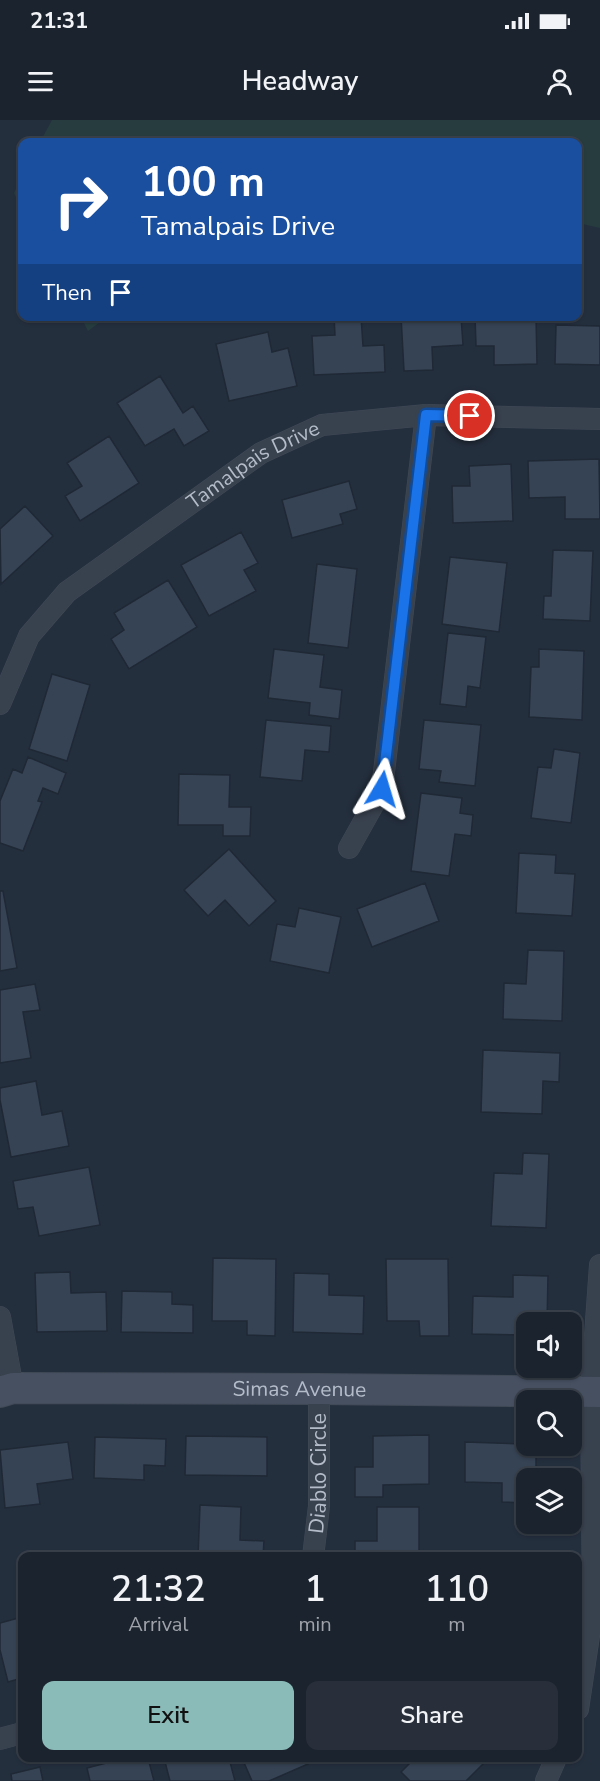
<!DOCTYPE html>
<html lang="en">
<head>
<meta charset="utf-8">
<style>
	:root { --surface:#1b232e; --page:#282f3a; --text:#f1f3f6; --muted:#a0a4aa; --line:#39404a; --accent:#8bbbb9 }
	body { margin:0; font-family:"Nunito Sans",sans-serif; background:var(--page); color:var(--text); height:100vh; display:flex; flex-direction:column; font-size:22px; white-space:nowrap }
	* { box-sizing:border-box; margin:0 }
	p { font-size:20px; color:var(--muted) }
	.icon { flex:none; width:33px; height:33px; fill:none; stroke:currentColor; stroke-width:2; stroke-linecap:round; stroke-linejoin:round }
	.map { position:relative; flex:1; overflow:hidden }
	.side { position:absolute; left:18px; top:1432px; width:564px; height:210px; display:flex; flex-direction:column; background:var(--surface); border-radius:12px; box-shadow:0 2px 4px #0004,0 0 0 2px var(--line) }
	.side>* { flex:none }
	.top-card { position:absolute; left:18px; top:18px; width:564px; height:183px; border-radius:12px; box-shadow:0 2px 4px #0004,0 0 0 2px var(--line); background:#1a4fa0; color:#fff; overflow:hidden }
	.controls { position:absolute; left:516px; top:1192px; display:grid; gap:12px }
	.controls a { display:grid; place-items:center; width:66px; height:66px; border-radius:12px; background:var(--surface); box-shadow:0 2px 4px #0004,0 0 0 2px var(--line); font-size:30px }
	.pin { position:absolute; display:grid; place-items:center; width:51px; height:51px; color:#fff; margin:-26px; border:3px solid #fff; border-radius:50%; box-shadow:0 2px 6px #0007 }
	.me { position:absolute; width:66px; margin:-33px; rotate:7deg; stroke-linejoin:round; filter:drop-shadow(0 0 4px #0008) }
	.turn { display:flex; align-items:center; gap:21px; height:126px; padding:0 24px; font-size:27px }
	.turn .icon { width:78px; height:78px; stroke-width:2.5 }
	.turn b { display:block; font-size:42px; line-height:51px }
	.then { display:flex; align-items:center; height:57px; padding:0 24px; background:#0003; gap:12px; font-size:22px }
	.eta { display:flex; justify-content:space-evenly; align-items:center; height:102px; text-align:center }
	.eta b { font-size:36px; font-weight:600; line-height:42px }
	.action { display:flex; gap:12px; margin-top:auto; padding:12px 24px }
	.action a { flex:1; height:69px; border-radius:12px; background:var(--accent); color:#111; font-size:24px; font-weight:600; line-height:69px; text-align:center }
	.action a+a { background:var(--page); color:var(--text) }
	.status { display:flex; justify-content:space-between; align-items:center; height:42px; padding:0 30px; background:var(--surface); direction:ltr }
	.status svg { height:16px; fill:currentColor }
	header { display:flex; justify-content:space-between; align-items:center; height:78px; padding:0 24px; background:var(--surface); font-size:27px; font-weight:600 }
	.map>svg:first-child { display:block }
</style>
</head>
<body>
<div class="status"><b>21:31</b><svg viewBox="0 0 49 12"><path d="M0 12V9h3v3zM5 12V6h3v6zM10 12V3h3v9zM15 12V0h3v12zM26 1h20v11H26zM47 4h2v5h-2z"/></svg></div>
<header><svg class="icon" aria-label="menu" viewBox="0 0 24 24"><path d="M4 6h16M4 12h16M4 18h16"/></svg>Headway<svg class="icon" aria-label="person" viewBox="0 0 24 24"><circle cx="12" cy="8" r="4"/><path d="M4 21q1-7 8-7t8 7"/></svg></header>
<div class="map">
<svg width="600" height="1661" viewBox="0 0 600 1661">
	<rect width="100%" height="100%" fill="#242f3e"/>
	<!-- green -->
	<path fill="#263c3f" d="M52 0H600V108L578 103V22H40Z
		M22 57V89L14 73Z
		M81 197H107L88 211Z"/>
	<!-- building -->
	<path fill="#364354" stroke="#1f2835" stroke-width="1.5" d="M334 196H361L363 226 384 225 385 252 314 255 312 216 335 215Z
		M401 196H461L463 225 432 227 433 250 404 251Z
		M475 196H536L537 244 494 245V226H476Z
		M556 205 600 206V245L555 244Z
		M268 212 272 232 288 228 297 266 229 281 216 224Z
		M160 256 183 293 193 286 209 311 184 326 174 309 145 326 117 283Z
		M109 316 139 363 80 401 65 376 82 366 67 343Z
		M599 339 600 399H565V377L529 378 528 341Z
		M511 344 513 401 453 403 452 366H470L469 346Z
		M349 361 357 389 340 394 343 404 292 418 282 380Z
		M25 386 53 416 1 464 0 409Z
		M241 412 258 443 244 450 256 471 209 496 181 445Z
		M553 430 593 431 590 501 543 499 544 476H551Z
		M450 437 507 443 499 512 442 504Z
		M317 444 357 449 348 528 308 523Z
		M168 460 197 507 129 549 111 519 124 510 114 493Z
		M448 513 486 517 480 568 468 566 466 587 440 584Z
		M274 529 324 535 320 567 342 570 339 599 309 595 310 583 268 578Z
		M539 529 584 531 582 600 529 597 531 547H539Z
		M52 554 90 565 67 641 29 629Z
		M266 600 331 606 329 632 305 630 302 661 260 657Z
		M424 600 481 605 475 666 439 662 441 651 419 649Z
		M554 629 580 633 571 703 531 698 538 647 551 648Z
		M28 637 66 653 58 674 43 668 38 681 42 682 23 731 0 723V681L13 649 22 653Z
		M179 654 230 655 229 687H251L250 716H223V705H178Z
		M421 673 462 678 460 693 473 695 471 716 455 714 449 756 411 751Z
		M229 729 276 781 249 806 225 780 208 796 184 770Z
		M519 733 556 735 555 753 575 754 572 796 516 793Z
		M425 763 439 801 372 827 357 789Z
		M0 771H3L17 848 0 851Z
		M299 788 341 797 329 853 270 841 277 804 295 807Z
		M528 830 564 831 562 901 503 899 504 863 526 864Z
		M35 864 40 890 23 892 31 938 0 943V870Z
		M483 930 560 933 559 962 543 961 542 994 481 992Z
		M36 961 42 995 62 991 69 1026 11 1037 0 980V968Z
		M523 1033 549 1034 546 1108 491 1106 494 1053 522 1054Z
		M89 1047 100 1105 39 1116 33 1087 18 1089 13 1061Z
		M213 1138 276 1139 275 1216 247 1215V1201H212Z
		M386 1139H448L449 1216H420L419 1201H387Z
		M70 1152 71 1173 106 1172 107 1211 37 1212 35 1153Z
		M294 1153 329 1154V1175L364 1176 363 1214 293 1212Z
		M513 1155 548 1156 547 1203H526V1215L472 1214 473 1176 513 1177Z
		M122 1171 172 1172V1184L193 1185V1213L121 1212Z
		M429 1315V1364L383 1365V1377H355V1347H373V1316Z
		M186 1316 267 1317V1356L185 1355Z
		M95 1317 166 1319 165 1346 144 1345V1360L94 1358Z
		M68 1322 73 1359 37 1364 40 1384 5 1388 0 1330Z
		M465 1322 526 1324V1326H536V1359H526V1383L502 1382V1363L465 1362Z
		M200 1385 241 1387 240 1420 264 1421 263 1437H198Z
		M377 1387H419V1437H355V1421H377Z
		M22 1497V1558L8 1562 0 1530V1503Z
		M117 1638H148L154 1661H90L87 1648 118 1640Z
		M164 1638H229L235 1661H170Z
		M242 1638H306L308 1644 269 1661H252Z
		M415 1638H489L466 1661H410L401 1652Z
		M40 1647 43 1661H12L11 1654Z"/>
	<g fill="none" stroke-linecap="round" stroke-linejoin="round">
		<!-- street casing -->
		<g stroke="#414a57" stroke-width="22">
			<g id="street">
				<path id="s1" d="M0 584 29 516 67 472 261 333 322 305 426 295 600 299"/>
				<path d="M349 728 382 669 426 295"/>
				<path d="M0 1197 13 1268"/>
				<path id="s2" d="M313 1437 319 1386V1269"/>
				<path d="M578 1589 593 1489 591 1272 600 1145"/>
				<path d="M0 1619 22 1613"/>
				<path d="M546 1661 556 1638"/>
			</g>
		</g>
		<!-- secondary casing -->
		<g stroke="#414a57" stroke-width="32">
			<g id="secondary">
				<path id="s3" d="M0 1272 13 1268 319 1269 600 1272"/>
			</g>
		</g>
		<!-- street -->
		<use href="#street" stroke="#38414e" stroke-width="21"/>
		<!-- secondary -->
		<use href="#secondary" stroke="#465061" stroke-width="30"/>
	</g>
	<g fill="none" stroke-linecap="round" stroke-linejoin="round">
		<!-- route casing -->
		<g stroke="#114b97" stroke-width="15">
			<path id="route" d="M382 669 426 295 470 296"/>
		</g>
		<!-- route -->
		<use href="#route" stroke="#1a73e8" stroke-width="10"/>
	</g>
	<g text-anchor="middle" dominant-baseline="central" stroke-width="6" stroke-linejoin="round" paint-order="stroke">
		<!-- street labels -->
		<g font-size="21" fill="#b4bcc9" stroke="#1d2633">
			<text stroke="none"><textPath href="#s1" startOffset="358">Tamalpais Drive</textPath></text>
			<text stroke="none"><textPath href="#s3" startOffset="300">Simas Avenue</textPath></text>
			<text stroke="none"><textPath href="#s2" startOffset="84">Diablo Circle</textPath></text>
		</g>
	</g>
</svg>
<div class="controls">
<a><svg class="icon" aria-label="sound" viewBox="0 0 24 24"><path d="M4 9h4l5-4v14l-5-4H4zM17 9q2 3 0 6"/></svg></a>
<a><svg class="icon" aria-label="search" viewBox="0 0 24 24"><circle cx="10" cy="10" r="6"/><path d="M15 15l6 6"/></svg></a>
<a><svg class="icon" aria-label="layers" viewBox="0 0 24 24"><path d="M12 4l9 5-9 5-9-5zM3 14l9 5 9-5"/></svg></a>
</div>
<div class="pin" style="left:470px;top:296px;background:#d93025"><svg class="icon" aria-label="arrive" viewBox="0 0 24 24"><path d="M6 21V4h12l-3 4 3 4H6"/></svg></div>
<svg class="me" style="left:382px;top:669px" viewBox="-20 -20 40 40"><path d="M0-17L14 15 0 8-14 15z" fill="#1a73e8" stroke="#fff" stroke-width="4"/></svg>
<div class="top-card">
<div class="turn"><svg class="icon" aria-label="right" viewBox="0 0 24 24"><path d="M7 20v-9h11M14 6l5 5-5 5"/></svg><div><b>100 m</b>Tamalpais Drive</div></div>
<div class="then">Then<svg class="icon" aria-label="arrive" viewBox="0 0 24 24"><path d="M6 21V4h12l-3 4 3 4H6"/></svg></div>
</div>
<section class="side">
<div class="eta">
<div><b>21:32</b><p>Arrival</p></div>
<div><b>1</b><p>min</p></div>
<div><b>110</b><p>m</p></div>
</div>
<div class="action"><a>Exit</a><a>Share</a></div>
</section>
</div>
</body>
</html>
